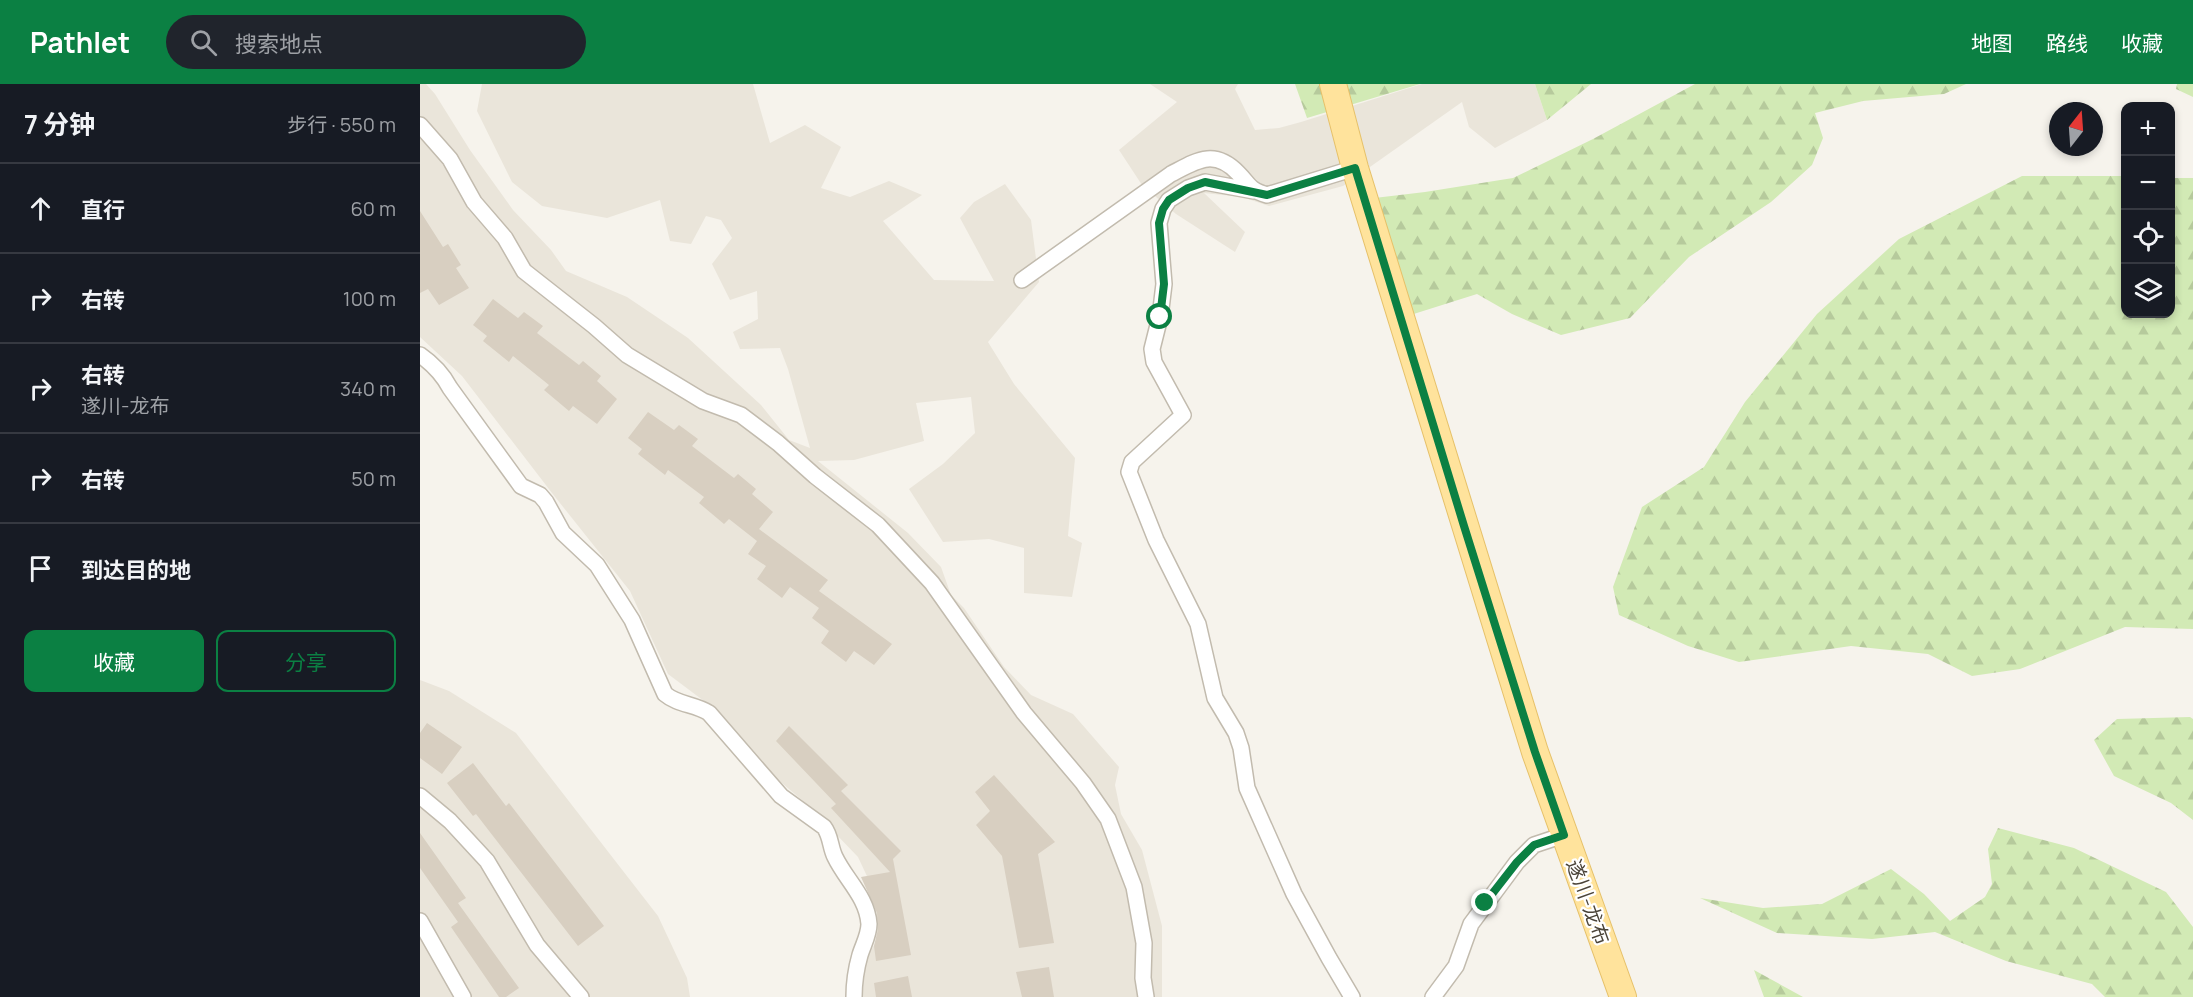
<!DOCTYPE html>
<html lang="zh">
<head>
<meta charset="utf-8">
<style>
	body { margin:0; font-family:Manrope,"Noto Sans SC",sans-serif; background:#20242c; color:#f1f3f6 }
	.controls { position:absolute; right:18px; top:18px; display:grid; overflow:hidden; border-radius:12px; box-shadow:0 3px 9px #0003 }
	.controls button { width:54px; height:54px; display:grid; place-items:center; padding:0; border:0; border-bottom:2px solid #363941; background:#171b24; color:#f1f3f6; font:30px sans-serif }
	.compass { position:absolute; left:1629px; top:18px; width:54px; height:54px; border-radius:50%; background:#171b24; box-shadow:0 3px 9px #0003; rotate:17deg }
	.stop { position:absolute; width:18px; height:18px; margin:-14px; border:4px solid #0b8043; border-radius:50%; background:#fff }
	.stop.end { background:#0b8043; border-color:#fff; box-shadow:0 2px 6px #0008 }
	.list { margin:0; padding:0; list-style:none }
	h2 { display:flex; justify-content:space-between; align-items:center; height:78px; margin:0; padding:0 24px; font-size:26px }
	h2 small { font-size:20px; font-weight:400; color:#9ea1a6 }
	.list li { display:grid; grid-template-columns:39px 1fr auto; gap:18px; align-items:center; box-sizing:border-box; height:90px; padding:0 24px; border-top:2px solid #363941 }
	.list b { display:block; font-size:22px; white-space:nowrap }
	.list p { margin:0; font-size:20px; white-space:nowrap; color:#9ea1a6 }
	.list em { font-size:20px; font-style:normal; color:#9ea1a6 }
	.actions { display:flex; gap:12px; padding:18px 24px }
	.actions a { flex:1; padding:14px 0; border:2px solid #0b8043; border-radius:12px; text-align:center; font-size:21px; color:#0b8043 }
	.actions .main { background:#0b8043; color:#fff }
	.icon { flex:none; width:33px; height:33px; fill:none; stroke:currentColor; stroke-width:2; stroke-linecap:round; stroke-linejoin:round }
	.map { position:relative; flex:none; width:1773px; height:913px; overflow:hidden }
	header { display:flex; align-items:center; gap:36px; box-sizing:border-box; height:84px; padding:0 30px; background:#0b8043; color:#fff }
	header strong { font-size:28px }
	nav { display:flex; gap:33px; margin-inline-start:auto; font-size:21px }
	.search { width:420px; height:54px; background:#20242c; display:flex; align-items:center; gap:15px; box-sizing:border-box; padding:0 21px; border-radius:33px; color:#9ea1a6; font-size:22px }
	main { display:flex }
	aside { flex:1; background:#171b24 }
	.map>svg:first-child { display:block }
</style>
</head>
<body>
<header>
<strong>Pathlet</strong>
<div class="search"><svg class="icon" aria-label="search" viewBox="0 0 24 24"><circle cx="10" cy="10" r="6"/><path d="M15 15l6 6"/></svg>搜索地点</div>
<nav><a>地图</a><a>路线</a><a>收藏</a></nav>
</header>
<main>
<aside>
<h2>7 分钟<small>步行 · 550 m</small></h2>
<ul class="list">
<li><svg class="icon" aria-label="ahead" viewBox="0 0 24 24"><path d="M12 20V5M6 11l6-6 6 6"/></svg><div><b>直行</b></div><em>60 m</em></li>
<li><svg class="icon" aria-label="right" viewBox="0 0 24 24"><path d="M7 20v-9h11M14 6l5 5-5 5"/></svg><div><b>右转</b></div><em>100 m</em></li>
<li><svg class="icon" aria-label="right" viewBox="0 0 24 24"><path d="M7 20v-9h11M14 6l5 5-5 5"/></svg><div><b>右转</b><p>遂川-龙布</p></div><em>340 m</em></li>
<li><svg class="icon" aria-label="right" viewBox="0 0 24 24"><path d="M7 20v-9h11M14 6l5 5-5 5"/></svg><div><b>右转</b></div><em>50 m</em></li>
<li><svg class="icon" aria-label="arrive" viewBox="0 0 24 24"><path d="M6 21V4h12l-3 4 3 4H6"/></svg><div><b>到达目的地</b></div></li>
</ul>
<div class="actions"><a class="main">收藏</a><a>分享</a></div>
</aside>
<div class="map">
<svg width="1773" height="913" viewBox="0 0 1773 913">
	<defs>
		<pattern id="forest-firs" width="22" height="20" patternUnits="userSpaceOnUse" patternTransform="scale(1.5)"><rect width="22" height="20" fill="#d2eab5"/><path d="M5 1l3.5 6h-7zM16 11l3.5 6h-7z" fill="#b6ca9c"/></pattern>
	</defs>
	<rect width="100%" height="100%" fill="#f6f3ec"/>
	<!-- residential -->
	<path fill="#eae5da" d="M0 0H6L15 10 50 66 93 126 131 166 146 187 207 213 268 254 341 321 369 356 390 364 368 285 360 264 320 265 313 248 338 235 337 207 310 216 292 180 312 154 301 136 286 132 271 160 250 157 240 116 187 134 122 122 92 98 57 27 62 0H333L350 59 385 41 421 63 401 104 430 113 469 97 502 111 463 137 514 196 574 197 540 134 554 118 585 100 611 136 619 198 568 258 594 300 655 374 648 452 662 459 652 513 604 509V464L569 455 523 458 489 405 523 380 555 349 551 313 496 319 504 357 434 376 398 377 488 449 521 483 531 511 544 524 584 583 611 611 653 630 699 683 695 701 701 730 722 766 742 842V913H440L439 909 448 872 458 854 453 805 438 773 389 722 349 688 288 620 248 590 210 507 132 409 42 292 0 253Z
		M730 0H818L815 5 835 46 859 44 881 38 1002 0H1115L1127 36 1075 64 1049 43 1042 18 923 102 849 122 822 113 784 109 825 148 815 168 756 130 722 101 699 66 757 18Z
		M0 596 29 607 96 649 238 832 267 894 270 913H0Z"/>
	<!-- forest -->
	<path fill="url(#forest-firs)" d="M875 0H1000L887 34Z
		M1115 0H1171L1127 36Z
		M1275 0H1546L1524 10 1443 17 1395 29 1403 54 1392 81 1351 118 1269 173 1210 234 1141 251 1092 230 1057 210 981 234 946 115 1005 108 1093 94 1173 55Z
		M1757 0H1773V13L1756 5Z
		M1602 92H1705L1706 230H1750L1751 94H1773V545L1705 543 1600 585 1552 592 1508 570 1431 562 1319 578 1268 562 1199 531 1193 503 1222 423 1284 383 1325 318 1397 230 1479 155Z
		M1770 633 1773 635V736L1751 719 1694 692 1674 656 1697 635Z
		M1578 744 1654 764 1746 808 1773 843V913H1685L1672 900 1586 877 1515 848 1452 855 1357 849 1280 814 1343 824 1402 820 1471 785 1504 810 1530 837 1565 813 1572 800 1568 765Z
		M1334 886 1383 913H1344Z"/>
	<!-- building -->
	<path fill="#d8cfc1" d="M0 127 23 163 28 160 41 181 36 184 49 204 19 221 8 205 0 209Z
		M73 215 98 234 104 228 123 242 117 249 159 281 163 277 181 292 177 297 197 315 177 340 153 322 149 327 124 306 129 301 93 272 89 278 63 257 67 252 53 241Z
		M228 328 254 346 259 341 278 355 272 362 314 394 318 390 336 405 332 410 353 428 339 445 408 496 399 507 472 560 454 581 434 567 426 578 401 559 409 547 392 534 399 524 370 503 362 514 337 495 346 482 328 470 337 457 309 435 304 440 279 419 284 413 248 386 245 391 218 370 222 365 208 354Z
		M7 639 42 663 22 690 0 674V649Z
		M369 642 428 701 421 707 481 767 473 775 491 871 456 877 454 862 458 845 457 829 441 793 470 788 411 724 416 720 356 657Z
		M53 679 86 722 89 719 184 842 158 862 56 730 53 732 27 699Z
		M574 691 635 758 618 770 634 859 599 864 582 772 556 741 570 727 555 708Z
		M0 749 46 814 38 819 99 904 86 913H79L31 843 38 838 0 784Z
		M629 883 634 913H602L596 888Z
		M488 892 492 913H456L454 899Z"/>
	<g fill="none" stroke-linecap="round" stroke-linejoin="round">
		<defs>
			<path id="minor" d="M0 41 30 75 54 118 85 154 104 187 174 242 207 271 283 317 321 331 358 359 395 392 458 441 512 499 604 629 663 699 688 735 714 803 724 859 723 894 726 913
				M834 107 785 98 768 104 749 116 743 125 739 139 744 200 740 233 732 265 734 278 763 331 712 378 709 388 736 456 778 540 795 614 816 649 821 664 827 704 874 810 909 874 932 913
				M602 196 751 90C776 77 794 64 818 89 830 101 829 106 847 111L935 84
				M0 271C13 280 22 289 30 304L101 402 120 411 126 418 143 449 177 481 212 536 245 610C258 621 275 620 289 629L361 712 404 743C411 752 410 763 415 773 426 796 447 813 449 840 449 851 443 861 440 871 436 885 434 899 434 913
				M0 712 30 737 67 777 117 861 161 913
				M0 837 43 913
				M1013 913 1036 882 1051 840 1097 778 1114 761 1144 751"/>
			<path id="primary" d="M913 0 935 84 1115 668 1203 913"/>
		</defs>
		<!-- minor casing -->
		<use href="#minor" stroke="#c2bbae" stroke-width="18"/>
		<!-- primary casing -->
		<use href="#primary" stroke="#e6c16a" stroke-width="28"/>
		<!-- minor -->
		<use href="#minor" stroke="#fff" stroke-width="15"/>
		<!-- primary -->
		<use href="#primary" stroke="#ffe39c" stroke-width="26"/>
	</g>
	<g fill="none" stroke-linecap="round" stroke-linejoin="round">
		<!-- route -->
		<path stroke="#0b8043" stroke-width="8" d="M740 233 744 200 739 139 743 125 749 116 768 104 785 98 847 111 935 84 1044 442 1115 668 1144 751 1114 761 1097 778 1065 819"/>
	</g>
	<g text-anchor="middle" stroke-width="4.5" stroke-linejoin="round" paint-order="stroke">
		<!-- street labels -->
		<g font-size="20" fill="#4b4439" stroke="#fff">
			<text transform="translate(1168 818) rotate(70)" y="7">遂川-龙布</text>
		</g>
	</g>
</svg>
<div class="controls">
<button>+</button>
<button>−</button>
<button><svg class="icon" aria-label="locate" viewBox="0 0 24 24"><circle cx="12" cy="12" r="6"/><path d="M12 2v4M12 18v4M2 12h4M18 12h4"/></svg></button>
<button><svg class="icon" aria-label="layers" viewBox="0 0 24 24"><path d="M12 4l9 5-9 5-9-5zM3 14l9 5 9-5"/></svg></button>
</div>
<svg class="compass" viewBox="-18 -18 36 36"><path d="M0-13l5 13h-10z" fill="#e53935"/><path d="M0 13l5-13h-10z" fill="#9ea1a6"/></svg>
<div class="stop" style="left:740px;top:233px"></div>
<div class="stop end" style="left:1065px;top:819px"></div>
</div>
</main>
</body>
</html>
